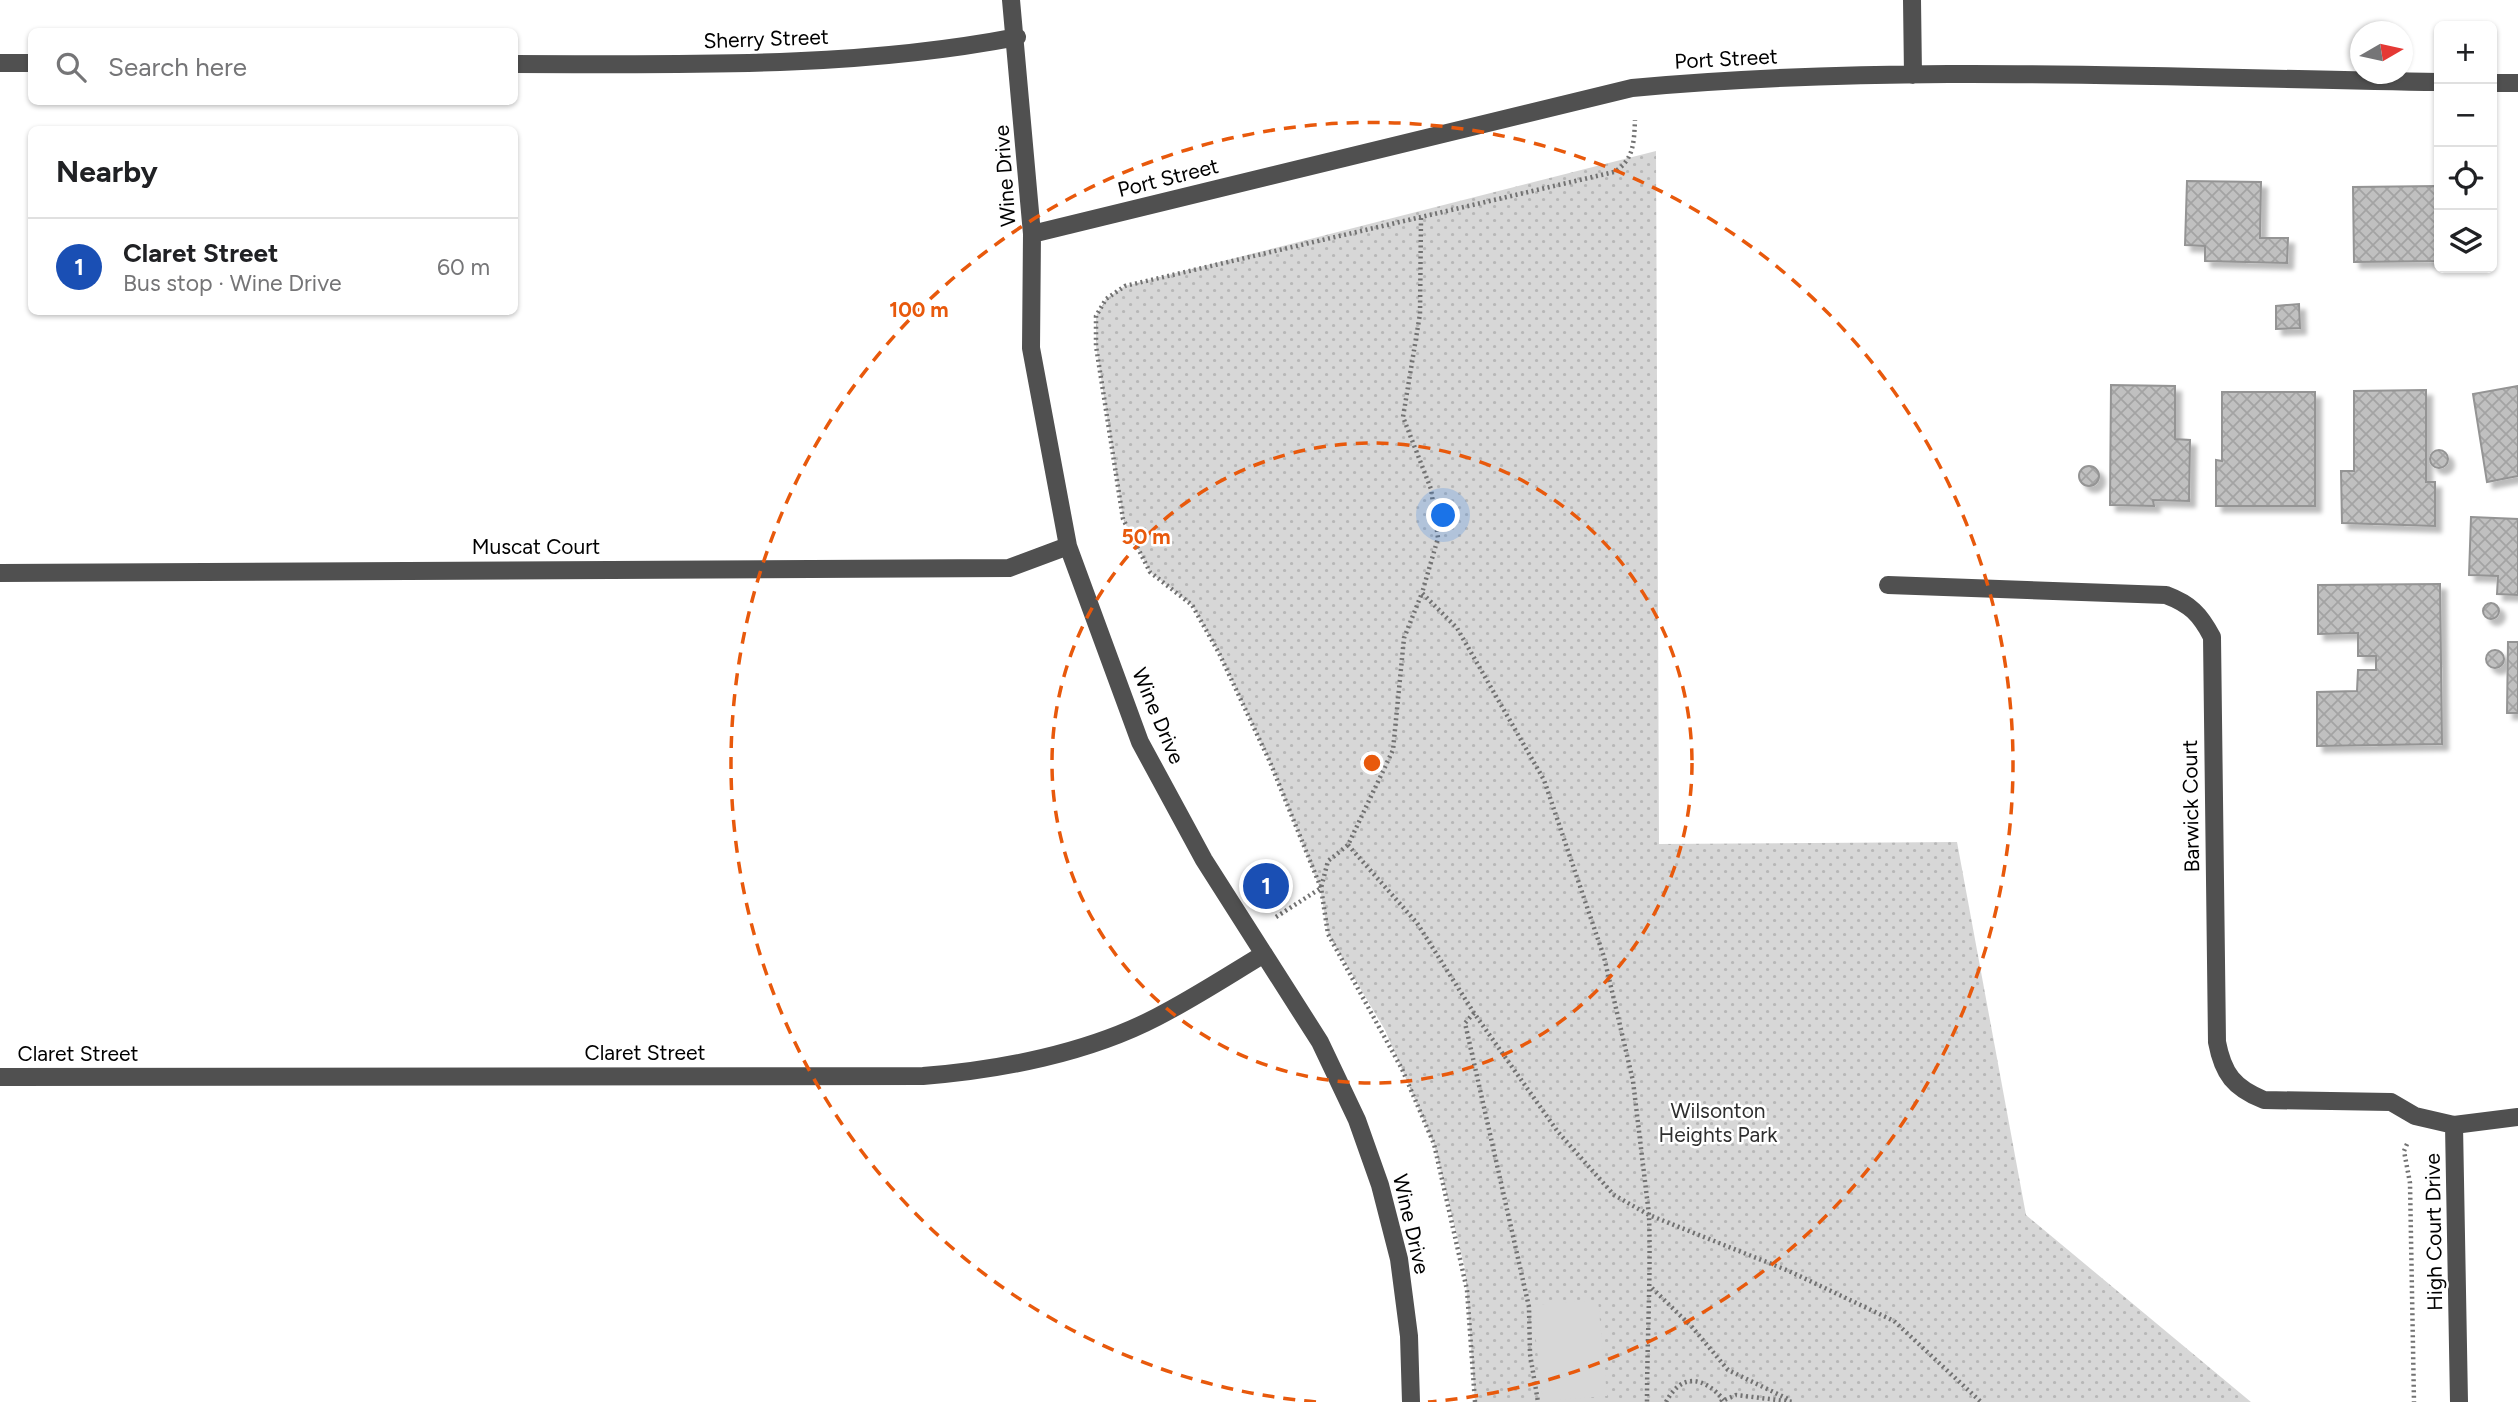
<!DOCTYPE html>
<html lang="en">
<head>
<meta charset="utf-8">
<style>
	body { margin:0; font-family:Figtree,sans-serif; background:#f6f6f6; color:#202124 }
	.controls { position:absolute; right:21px; top:21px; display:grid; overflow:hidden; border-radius:10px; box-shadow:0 2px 5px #0004 }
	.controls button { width:63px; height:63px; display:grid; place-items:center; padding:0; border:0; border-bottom:2px solid #e0e0e0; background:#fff; color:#202124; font:35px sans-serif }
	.compass { position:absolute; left:2350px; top:21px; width:63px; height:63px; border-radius:50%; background:#fff; box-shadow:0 2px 5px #0004; rotate:81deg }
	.you { position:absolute; left:1444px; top:516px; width:24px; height:24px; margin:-18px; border:5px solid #fff; border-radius:50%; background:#1a73e8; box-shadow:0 0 0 10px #1a73e833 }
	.badge { display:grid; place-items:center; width:46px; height:46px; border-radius:50%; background:#000; color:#fff; font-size:23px; font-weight:700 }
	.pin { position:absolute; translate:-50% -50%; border:4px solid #fff; box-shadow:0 2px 7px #0006 }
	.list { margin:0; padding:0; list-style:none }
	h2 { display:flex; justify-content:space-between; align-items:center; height:91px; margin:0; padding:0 28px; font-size:30px }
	h2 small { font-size:23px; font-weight:400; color:#757577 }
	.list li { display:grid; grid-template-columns:46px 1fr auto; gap:21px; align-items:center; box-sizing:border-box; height:98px; padding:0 28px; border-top:2px solid #e0e0e0 }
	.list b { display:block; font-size:26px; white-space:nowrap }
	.list p { margin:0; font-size:23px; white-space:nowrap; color:#757577 }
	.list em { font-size:23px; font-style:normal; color:#757577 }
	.icon { flex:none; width:38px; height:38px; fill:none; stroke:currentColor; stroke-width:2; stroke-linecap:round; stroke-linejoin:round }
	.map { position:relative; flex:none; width:2518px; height:1402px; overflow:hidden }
	.search { position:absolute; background:#fff; box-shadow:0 2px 5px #0004; left:28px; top:28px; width:490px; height:77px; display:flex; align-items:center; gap:18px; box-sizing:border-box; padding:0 24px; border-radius:10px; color:#757577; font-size:26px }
	.panel { position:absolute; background:#fff; box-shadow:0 2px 5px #0004; left:28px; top:126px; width:490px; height:189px; border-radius:10px }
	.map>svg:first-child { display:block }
</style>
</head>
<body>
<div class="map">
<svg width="2518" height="1402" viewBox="0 0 2518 1402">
	<defs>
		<pattern id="grass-dots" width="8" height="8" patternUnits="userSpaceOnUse" patternTransform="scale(1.75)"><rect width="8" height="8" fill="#d7d7d7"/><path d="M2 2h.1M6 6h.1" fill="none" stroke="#b7b7b7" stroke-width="1.8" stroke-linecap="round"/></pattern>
		<pattern id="building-cross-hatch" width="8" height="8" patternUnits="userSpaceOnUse" patternTransform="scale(1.75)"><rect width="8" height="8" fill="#c0c0c0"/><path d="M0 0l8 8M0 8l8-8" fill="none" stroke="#a3a3a3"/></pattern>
		<filter id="shadow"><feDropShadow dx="6" dy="6" stdDeviation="2" flood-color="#0004"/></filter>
	</defs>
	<rect width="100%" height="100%" fill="#fff"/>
	<!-- grass -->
	<path fill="url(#grass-dots)" d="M1656 151 1659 844 1957 842 2026 1215 2251 1402H1475L1465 1269 1434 1144 1385 1030 1328 934 1320 888 1270 762 1219 653 1192 605 1150 572 1123 519 1096 346V316L1106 299 1125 286Z"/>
	<!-- garden -->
	<path fill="#d7d7d7" d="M1598 1300 1607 1396 1543 1401 1532 1305Z"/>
	<!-- building -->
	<path fill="url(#building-cross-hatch)" stroke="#949494" stroke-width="2" filter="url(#shadow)" d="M2187 181 2261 182 2260 238H2288L2287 263 2205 261V246L2185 245Z
		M2437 186 2438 261 2354 262 2353 187Z
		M2299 304 2300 328 2276 329V306Z
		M2111 385 2175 386V439L2190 440 2189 501 2153 500 2154 506 2110 505Z
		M2518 386V476L2487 482 2473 394Z
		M2426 390V482H2435V526L2342 523 2341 471H2354V391Z
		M2222 392H2315V506H2216V460L2222 461Z
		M2430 459a9 9 0 1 1 18 0a9 9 0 1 1-18 0Z
		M2079 476a10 10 0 1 1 20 0a10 10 0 1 1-20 0Z
		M2471 517 2518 519V595L2497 594 2498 576 2469 575Z
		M2440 584 2442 744 2317 746V692L2357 691 2358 670H2376V656H2358V633L2318 634V585Z
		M2483 611a8 8 0 1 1 16 0a8 8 0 1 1-16 0Z
		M2508 642H2518V713H2507Z
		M2486 659a9 9 0 1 1 18 0a9 9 0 1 1-18 0Z"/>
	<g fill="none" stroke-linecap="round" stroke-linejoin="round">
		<!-- path -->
		<path stroke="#727272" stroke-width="4.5" stroke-dasharray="2 3.5" stroke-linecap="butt" d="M1421 218 1420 314 1403 417 1431 489 1438 538 1422 593 1457 628 1544 780 1604 957 1633 1081 1649 1215 1789 1271 1894 1321 1981 1402
			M1348 845 1417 923 1474 1013 1558 1132 1614 1195 1649 1215C1651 1278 1647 1339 1647 1402
			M1276 917 1321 888 1328 861 1348 845 1393 750 1404 638 1422 593
			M1474 1013 1465 1023 1529 1307 1530 1354 1538 1402
			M2407 1144 2404 1151 2410 1183 2414 1402
			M1652 1288 1692 1327 1728 1370 1790 1400
			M1475 1402 1467 1290 1434 1144 1402 1069 1328 934 1321 888 1270 762 1219 653 1192 605 1150 572 1123 519 1096 346V316L1106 299 1125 286 1614 172C1634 160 1634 142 1635 120
			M1666 1402C1682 1372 1704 1377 1724 1400
			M1720 1402 1736 1395 1794 1402"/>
		<!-- minor -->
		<path stroke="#505050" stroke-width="18" d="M1011 0 1032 234 1031 348 1068 546 1140 742 1204 860 1320 1042 1357 1120 1380 1185 1399 1259 1409 1336 1411 1402
			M1912 0 1913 75
			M0 63H32
			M514 64C683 64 851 69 1017 37
			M2492 83H2518
			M1032 234 1632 88C1900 63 2171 78 2439 82
			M0 573 1009 568 1068 546
			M1888 585 2166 595C2190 604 2200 614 2212 637L2217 1042C2223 1074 2234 1088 2264 1100L2391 1102 2415 1116 2454 1125 2518 1117
			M0 1077 923 1076C1000 1070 1088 1053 1157 1017 1194 998 1229 975 1264 954
			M2454 1125 2459 1402"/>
	</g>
	<!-- distance rings -->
	<g fill="none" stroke="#e8590c" stroke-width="3.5" stroke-dasharray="12 9">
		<circle cx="1372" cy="763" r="320"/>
		<path d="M1316 1402A641 641 0 1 1 1428 1402"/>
	</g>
	<g text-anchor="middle" stroke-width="5" stroke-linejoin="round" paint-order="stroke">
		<!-- street labels -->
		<g font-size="21" fill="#000" stroke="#fff">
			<text transform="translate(766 39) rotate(-2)" y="7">Sherry Street</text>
			<text transform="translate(1726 59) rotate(-3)" y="7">Port Street</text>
			<text transform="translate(1005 176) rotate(-94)" y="7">Wine Drive</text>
			<text transform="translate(1168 178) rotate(-14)" y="7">Port Street</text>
			<text x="536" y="554">Muscat Court</text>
			<text transform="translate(1158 716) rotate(67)" y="7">Wine Drive</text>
			<text transform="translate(2191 806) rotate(-91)" y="7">Barwick Court</text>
			<text x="645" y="1060">Claret Street</text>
			<text x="78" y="1061">Claret Street</text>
			<text transform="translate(1411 1224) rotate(77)" y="7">Wine Drive</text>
			<text transform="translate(2434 1232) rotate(-91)" y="7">High Court Drive</text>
		</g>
		<!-- park labels -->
		<g font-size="21" fill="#2e2e2e" stroke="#fff">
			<text x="1718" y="1118">Wilsonton<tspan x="1718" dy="24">Heights Park</tspan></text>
		</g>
	</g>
	<circle cx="1372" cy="763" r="10" fill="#e8590c" stroke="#fff" stroke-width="3.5"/>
	<g font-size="21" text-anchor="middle" font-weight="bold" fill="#e8590c" stroke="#fff" stroke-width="5" stroke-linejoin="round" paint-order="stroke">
		<text x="919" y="317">100 m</text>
		<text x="1146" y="544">50 m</text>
	</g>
</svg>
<div class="controls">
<button>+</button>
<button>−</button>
<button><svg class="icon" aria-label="locate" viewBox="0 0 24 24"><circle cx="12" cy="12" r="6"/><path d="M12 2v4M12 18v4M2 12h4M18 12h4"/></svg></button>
<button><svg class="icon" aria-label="layers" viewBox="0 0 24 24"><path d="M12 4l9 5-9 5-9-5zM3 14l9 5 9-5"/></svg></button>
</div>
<svg class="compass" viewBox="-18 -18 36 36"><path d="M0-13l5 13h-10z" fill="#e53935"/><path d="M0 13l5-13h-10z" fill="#757577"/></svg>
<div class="you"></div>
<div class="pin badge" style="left:1266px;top:886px;background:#1a4fb4">1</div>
<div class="search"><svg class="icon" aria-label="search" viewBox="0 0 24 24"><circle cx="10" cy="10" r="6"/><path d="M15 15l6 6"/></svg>Search here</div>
<section class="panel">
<h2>Nearby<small></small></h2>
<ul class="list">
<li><span class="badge" style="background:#1a4fb4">1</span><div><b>Claret Street</b><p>Bus stop · Wine Drive</p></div><em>60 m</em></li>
</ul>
</section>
</div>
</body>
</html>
